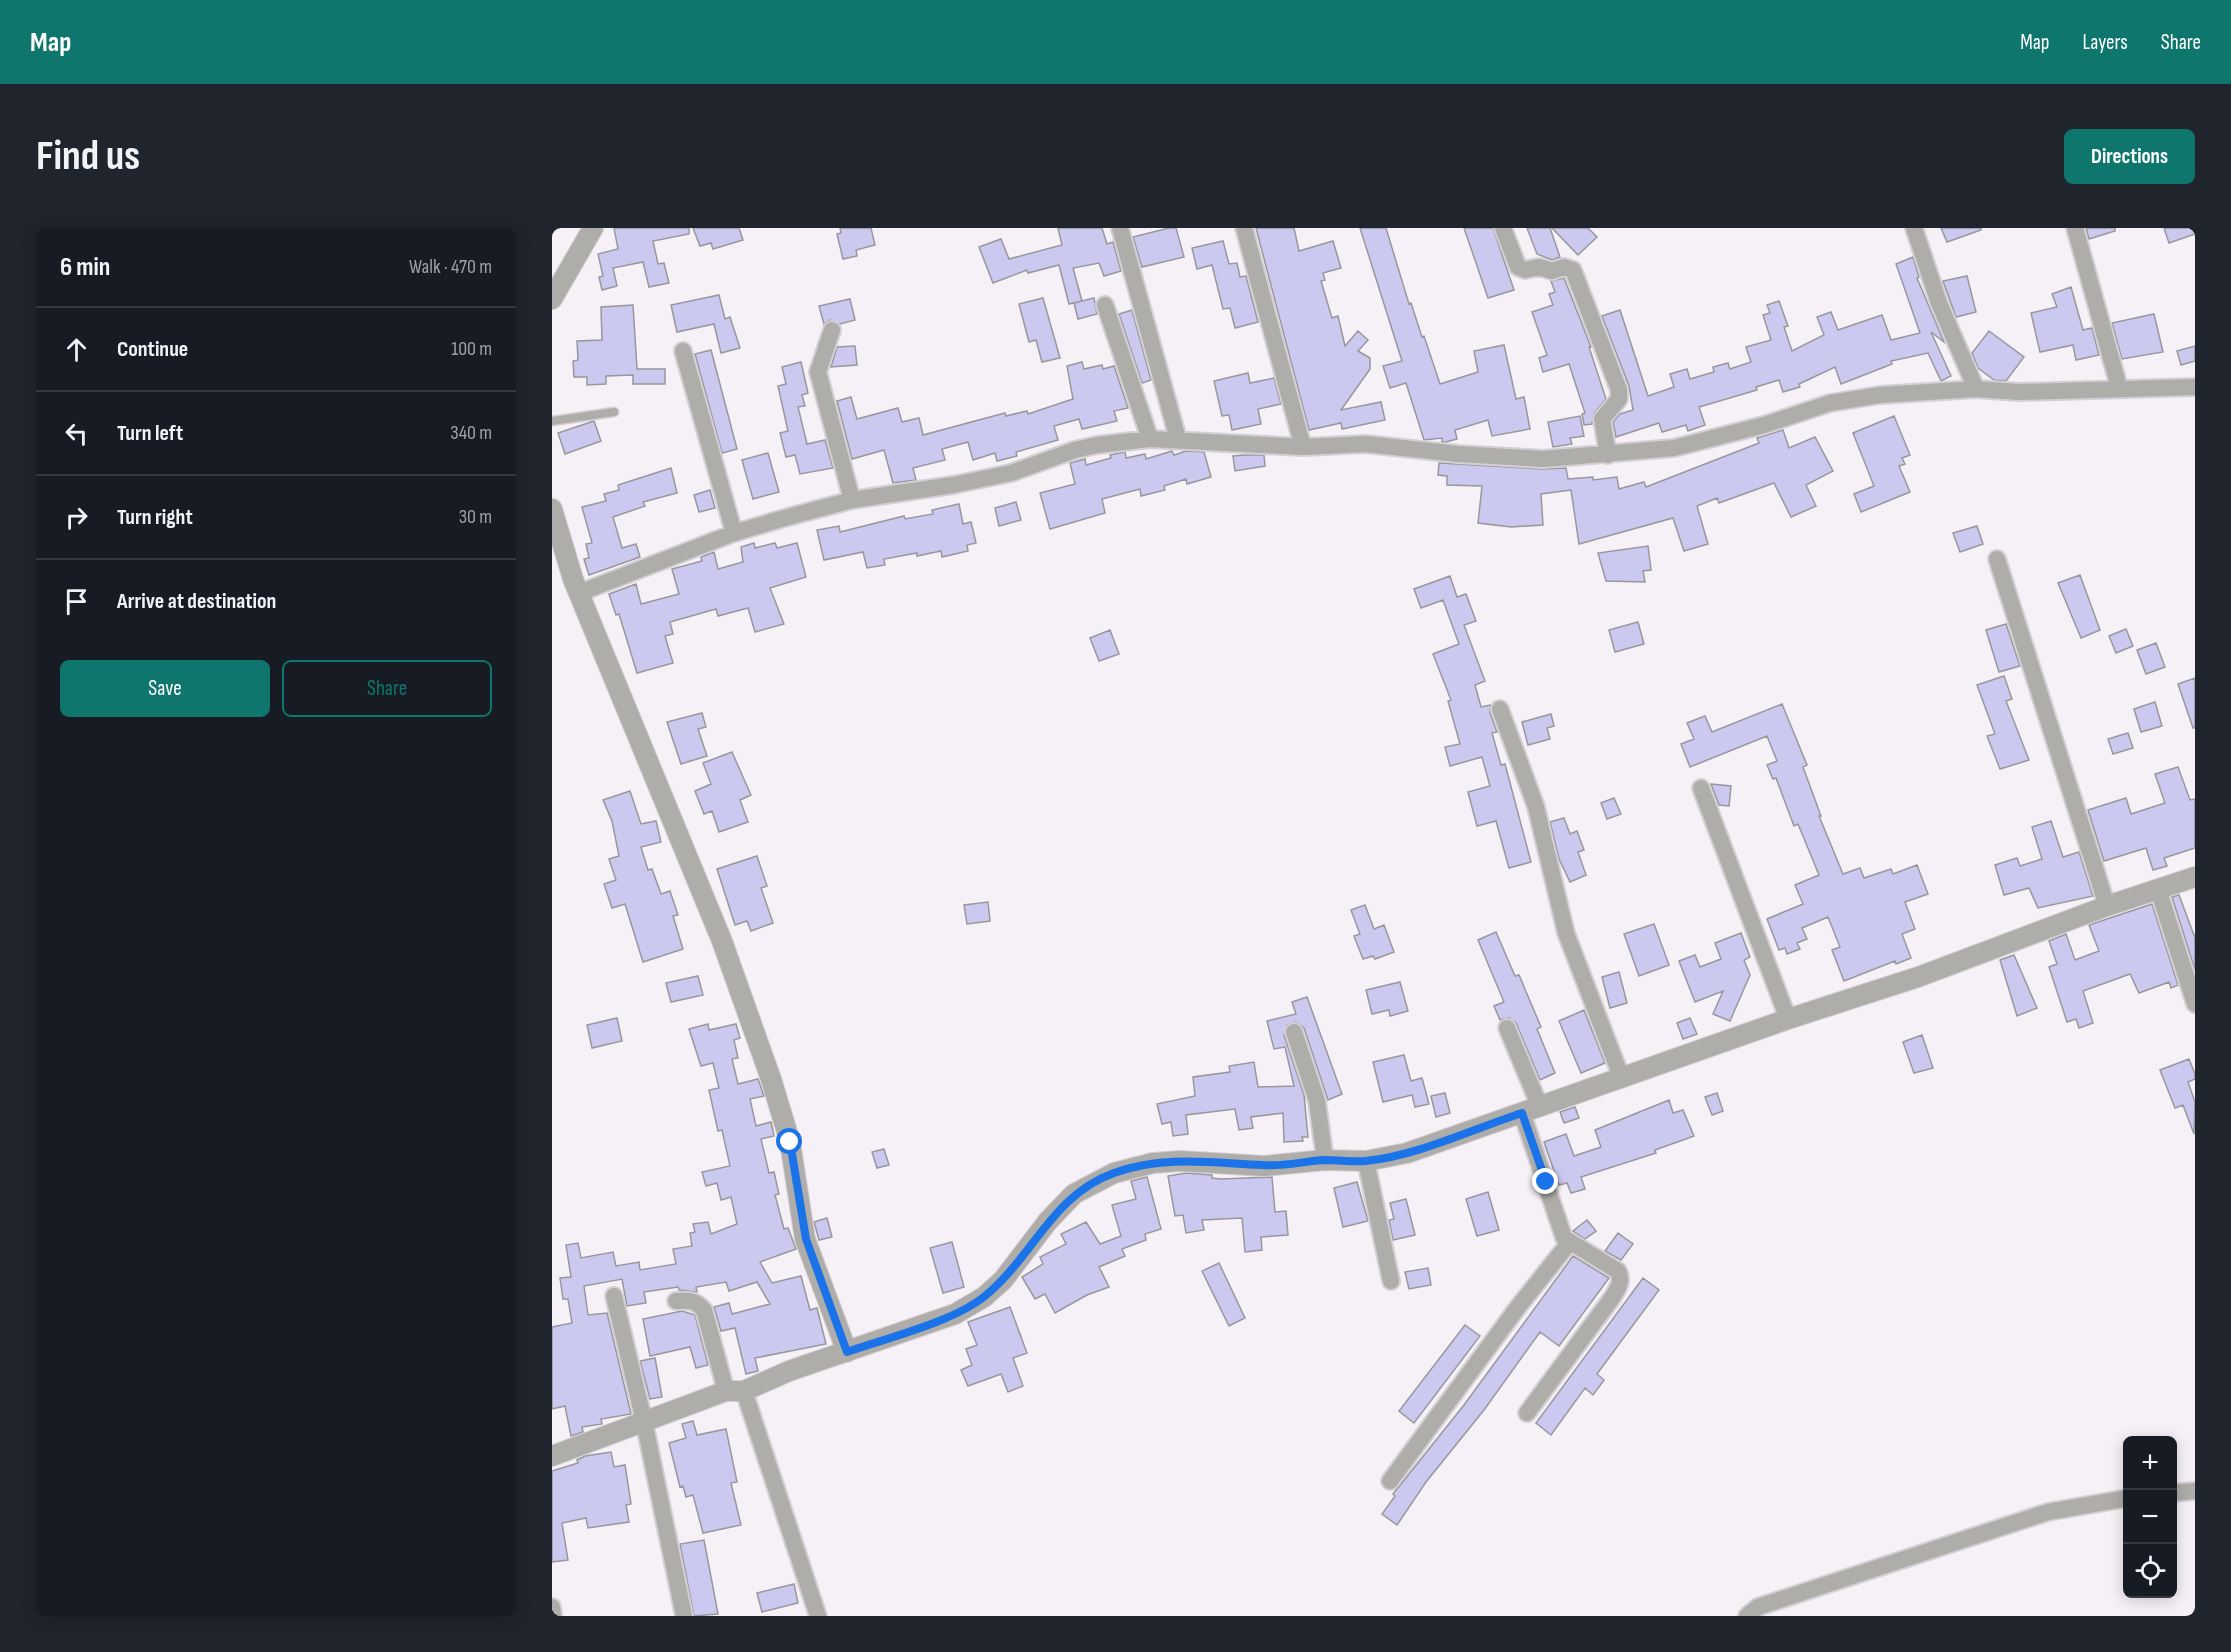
<!DOCTYPE html>
<html lang="en">
<head>
<meta charset="utf-8">
<style>
	body { margin:0; font-family:"Sofia Sans Condensed",sans-serif; background:#20242c; color:#f1f3f6 }
	.controls { position:absolute; right:18px; bottom:18px; display:grid; overflow:hidden; border-radius:9px; box-shadow:0 3px 15px #0003 }
	.controls button { width:54px; height:54px; display:grid; place-items:center; padding:0; border:0; border-bottom:2px solid #363941; background:#171b24; color:#f1f3f6; font:30px sans-serif }
	.stop { position:absolute; width:18px; height:18px; margin:-14px; border:4px solid #1a73e8; border-radius:50%; background:#fff }
	.stop.end { background:#1a73e8; border-color:#fff; box-shadow:0 2px 6px #0008 }
	.list { margin:0; padding:0; list-style:none }
	h2 { display:flex; justify-content:space-between; align-items:center; height:78px; margin:0; padding:0 24px; font-size:26px }
	h2 small { font-size:20px; font-weight:400; color:#9ea1a6 }
	.list li { display:grid; grid-template-columns:39px 1fr auto; gap:18px; align-items:center; box-sizing:border-box; height:84px; padding:0 24px; border-top:2px solid #363941 }
	.list b { display:block; font-size:22px; white-space:nowrap }
	.list em { font-size:20px; font-style:normal; color:#9ea1a6 }
	.actions { display:flex; gap:12px; padding:18px 24px }
	.actions a { flex:1; padding:14px 0; border:2px solid #0f766e; border-radius:9px; text-align:center; font-size:21px; color:#0f766e }
	.actions .main { background:#0f766e; color:#fff }
	.icon { flex:none; width:33px; height:33px; fill:none; stroke:currentColor; stroke-width:2; stroke-linecap:round; stroke-linejoin:round }
	.map { position:relative; flex:none; width:1643px; height:1388px; overflow:hidden; border-radius:9px }
	header { display:flex; align-items:center; gap:36px; box-sizing:border-box; height:84px; padding:0 30px; background:#0f766e; color:#fff }
	header strong { font-size:28px }
	nav { display:flex; gap:33px; margin-inline-start:auto; font-size:21px }
	.intro { display:flex; align-items:center; justify-content:space-between; box-sizing:border-box; height:144px; padding:0 36px }
	h1 { margin:0; font-size:42px }
	.button { padding:15px 27px; border-radius:9px; background:#0f766e; color:#fff; font-size:21px; font-weight:700 }
	main { display:flex; gap:36px; padding:0 36px }
	aside { flex:1; background:#171b24; border-radius:9px; box-shadow:0 3px 15px #0003 }
	.map>svg:first-child { display:block }
</style>
</head>
<body>
<header>
<strong>Map</strong>
<nav><a>Map</a><a>Layers</a><a>Share</a></nav>
</header>
<div class="intro"><h1>Find us</h1><a class="button">Directions</a></div>
<main>
<aside>
<h2>6 min<small>Walk · 470 m</small></h2>
<ul class="list">
<li><svg class="icon" aria-label="ahead" viewBox="0 0 24 24"><path d="M12 20V5M6 11l6-6 6 6"/></svg><div><b>Continue</b></div><em>100 m</em></li>
<li><svg class="icon" aria-label="left" viewBox="0 0 24 24"><path d="M17 20v-9H6M10 6l-5 5 5 5"/></svg><div><b>Turn left</b></div><em>340 m</em></li>
<li><svg class="icon" aria-label="right" viewBox="0 0 24 24"><path d="M7 20v-9h11M14 6l5 5-5 5"/></svg><div><b>Turn right</b></div><em>30 m</em></li>
<li><svg class="icon" aria-label="arrive" viewBox="0 0 24 24"><path d="M6 21V4h12l-3 4 3 4H6"/></svg><div><b>Arrive at destination</b></div></li>
</ul>
<div class="actions"><a class="main">Save</a><a>Share</a></div>
</aside>
<div class="map">
<svg width="1643" height="1388" viewBox="0 0 1643 1388">
	<rect width="100%" height="100%" fill="#f6f1f6"/>
	<!-- building -->
	<path fill="#ccc9f0" stroke="#98979d" stroke-width="1.5" d="M62 0H137V6L101 13 106 36 112 35 117 55 97 59 91 34 61 40 65 58 50 62 47 49 51 48 46 26 66 21Z
		M141 0H187L191 12 161 21 159 15 148 18Z
		M288 0H319L323 17 304 22 305 28 291 31 285 6 289 5Z
		M506 0H550L555 16 561 14 569 43 552 48 547 35 521 40 530 73 517 76 507 37 476 45 475 42 441 55 427 19 449 11 457 31 510 17Z
		M617 0H624L632 29 590 39 581 9Z
		M704 0H742L747 23 781 13 789 40 771 45 773 52 769 53 780 90 786 88 793 118 806 103 816 112 806 123 818 130V141L789 182 829 174 833 192 790 201 789 195 757 202Z
		M808 0H834L857 76 859 75 870 109 872 108 888 156 926 144 922 123 952 117 964 171 972 169 978 201 940 208 936 192 903 202 905 211 894 214H890V210L872 212 854 155 838 160 831 138 850 133Z
		M912 0H941L962 62 936 70Z
		M975 0H998L1008 29 1000 32 985 26Z
		M1000 0H1036L1045 9 1026 27Z
		M1389 0H1429V2L1395 14Z
		M1534 0H1563V3L1537 11Z
		M1612 0H1643V6L1617 15Z
		M671 13 677 36 685 35 688 49 694 48 706 94 683 100 678 80 671 81 660 37 645 41 640 20Z
		M1361 29 1367 49 1365 50 1392 114 1379 104 1399 148 1389 153 1376 125 1339 133 1340 136 1289 156 1283 139 1247 156 1248 159 1231 164 1227 152 1204 159 1205 162 1147 179 1153 197 1136 203 1134 197 1110 204 1107 195 1064 209 1061 194 1068 186 1081 182 1077 158 1050 88 1068 82 1096 168 1122 159 1118 146 1135 141 1138 151 1162 144 1161 139 1176 135 1178 141 1199 134 1194 119 1219 112 1211 87 1218 85 1215 77 1227 73 1236 98 1232 99 1240 123 1272 107 1265 89 1279 84 1286 102 1330 87 1339 112 1368 105 1344 36Z
		M1415 48 1424 84 1404 89 1391 53Z
		M1012 50 1039 119H1037L1054 171 1042 185 1040 196 1032 197 1030 186 1033 185 1017 136 991 144 987 130 995 127 980 84 1001 77 997 66 1003 64 999 53Z
		M1519 59 1531 102 1540 100 1547 127 1524 132 1521 117 1488 124 1479 85 1505 79 1500 66Z
		M167 67 173 91 178 89 188 120 169 125 162 96 125 104 119 77Z
		M491 70 508 130 490 134 484 112 477 114 467 76Z
		M542 70 545 86 526 91 522 75Z
		M298 71 303 92 288 96 278 92 272 96 267 78Z
		M81 77 85 141H113V156H81V147L54 148V156L35 157V149H22L21 133 26 132 25 113 50 112 49 79Z
		M580 82 599 152 590 155 567 86Z
		M1602 86 1611 124 1570 131 1560 95Z
		M1437 103 1472 129 1454 153 1442 152 1426 140 1420 125Z
		M303 118 305 137 279 139 285 119Z
		M1643 118V133L1629 137 1625 123Z
		M159 122 185 221 170 225 143 126Z
		M249 134 256 165 250 167 253 178 246 179 255 216 273 212 281 240 248 246 243 227 234 229 228 205 236 203 226 158 234 156 230 139Z
		M530 134 532 141 550 137 551 141 562 138 576 180 562 183 565 193 530 201 527 191 502 198 506 212 464 224 465 228 445 233 443 225 421 232 416 214 390 221 393 232 361 240 364 252 341 255 332 222 300 231 285 173 299 169 305 191 346 180 350 194 367 190 371 207 453 185 454 188 475 183 476 186 521 171 515 138Z
		M696 145 698 155 722 150 729 176 706 181 709 196 680 202 677 187 670 188 662 153Z
		M1028 188 1032 208 1018 210 1020 216 1001 219 996 194Z
		M1342 188 1358 227 1350 230 1353 236 1347 238 1358 264 1309 284 1302 266 1322 258 1301 205Z
		M42 193 49 213 13 226 6 205Z
		M1231 202 1237 220 1263 209 1281 243 1254 257 1264 278 1239 289 1222 255 1167 275 1165 270 1145 278 1156 316 1132 323 1121 290 1027 316 1019 262 989 266 991 297 959 299 926 295 930 258 895 257V248L886 247 887 235 990 241 1014 240 1016 251 1041 249V252L1065 249 1067 261 1092 254 1094 259 1207 215 1205 210Z
		M620 223 622 227 634 223 652 224 659 249 635 256 634 251 612 258 613 262 589 268 588 261 550 271 553 285 498 301 488 265 523 256 518 235 533 231 534 237 559 230 558 227 573 224 574 230 593 226 594 231Z
		M216 225 227 264 201 271 190 232Z
		M694 227H712L713 238 683 243 681 228Z
		M119 240 125 265 91 274 93 278 61 289 70 320 84 316 88 329 37 347 32 331 37 330 34 316 40 315 30 279 54 273 52 266 67 262 66 257Z
		M158 262 163 280 147 284 142 267Z
		M464 274 469 292 447 298 443 280Z
		M407 276 411 296 419 294 424 315 415 317 416 323 390 329 389 323 365 328V325L332 331 333 337 315 340 311 324 272 332 265 302 287 298 288 304 352 288 353 291 381 286 380 282Z
		M1425 298 1431 316 1408 324 1401 305Z
		M202 315 203 320 223 315 225 320 245 315 254 349 218 360 232 396 203 404 196 380 166 388 164 381 118 394 121 406 113 408 121 435 85 445 67 386 64 387 57 366 84 356 89 376 127 366 120 341 150 333 149 329 162 324 166 341 191 334 189 319Z
		M1096 318 1099 342 1091 343 1093 354 1054 353 1046 325Z
		M1528 347 1548 402 1529 410 1506 355Z
		M898 348 905 369 914 366 924 393 912 397 933 453 923 457 929 479 939 477 938 485 945 504 940 505 949 537 953 536 979 634 957 640 944 593 925 598 916 564 938 558 930 529 898 538 893 519 908 516 896 473 899 472 881 426 907 416 891 372 869 380 862 361Z
		M1086 394 1092 416 1063 424 1057 402Z
		M1454 396 1468 438 1447 444 1434 402Z
		M1574 401 1581 418 1564 425 1557 408Z
		M558 402 567 426 547 433 538 410Z
		M1604 415 1613 439 1594 446 1585 422Z
		M1452 448 1460 471 1454 473 1477 532 1448 541 1435 508 1443 506 1425 457Z
		M1643 450V500H1641L1626 456Z
		M1603 474 1610 498 1589 504 1582 481Z
		M1230 476 1255 537 1251 539 1269 588H1267L1291 646 1308 640 1312 650 1339 641 1341 646 1365 637 1376 666 1353 674 1363 701 1350 706 1359 730 1344 736 1343 733 1292 753 1280 722 1288 719 1276 689 1250 700 1255 711 1245 715 1248 721 1235 726 1233 720 1227 722 1215 691 1251 676 1243 657 1267 647 1246 596 1242 598 1224 550 1221 551 1215 537 1225 533 1215 508 1138 539 1129 516 1142 511 1135 495 1153 488 1160 504Z
		M150 485 154 499 146 501 155 528 129 536 115 494Z
		M999 486 1002 498 995 500 998 511 976 517 970 494Z
		M1576 505 1581 520 1561 526 1556 511Z
		M180 524 199 567 188 572 196 594 167 604 160 583 152 586 143 563 159 556 151 535Z
		M1626 539 1638 572 1643 571V620L1612 630 1615 638 1601 642 1594 620 1552 633 1536 582 1574 570 1579 586 1613 575 1603 546Z
		M1159 556 1179 558 1177 578 1167 577Z
		M78 563 89 596 104 593 109 614 89 619 96 642 100 641 109 666 118 663 126 687 121 688 131 721 91 734 73 676 60 680 52 656 64 652 57 631 67 628 60 593 51 572Z
		M1062 570 1069 586 1055 591 1049 575Z
		M1012 590 1018 606 1025 603 1032 622 1026 624 1034 647 1018 654 1007 631 998 594Z
		M1499 593 1511 629 1527 624 1541 668 1486 680 1477 660 1452 667 1443 637 1465 630 1468 638 1490 631 1480 599Z
		M205 628 215 658 209 660 221 695 199 703 195 693 183 697 165 641Z
		M1627 667 1643 710V742L1620 669Z
		M436 674 438 693 415 696 412 677Z
		M1600 676 1626 757 1619 760 1617 754 1587 765 1578 746 1531 763 1541 795 1527 800 1524 791 1515 794 1497 739 1505 736 1497 713 1514 706 1523 732 1547 723 1537 697Z
		M813 677 822 701 832 697 842 724 823 731 821 728 811 731 802 708 808 706 799 682Z
		M1102 696 1117 737 1087 748 1072 706Z
		M944 704 963 748 967 747 989 799 985 801 1003 845 988 852 964 795 957 790 948 792 942 778 952 774 926 712Z
		M1189 705 1198 729 1192 732 1198 747 1178 793 1161 786 1171 763 1143 774 1127 733 1143 727 1148 739 1169 731 1163 715Z
		M1462 727 1485 780 1465 788 1448 732Z
		M1067 744 1075 775 1058 780 1050 749Z
		M146 748 151 767 119 774 114 755Z
		M848 754 856 783 838 788 837 782 820 786 814 762Z
		M755 769 790 866 776 872 752 800 744 794 735 797 732 807 752 867 756 909H750L751 913 732 914 731 885 699 889 701 900 687 902 683 881 634 887 636 906 621 908 619 894 610 896 605 876 643 868 641 849 678 844 677 838 702 834 706 859 742 858 733 819 722 821 715 793 744 786 740 774Z
		M1032 782 1053 835 1029 845 1007 793Z
		M65 790 70 813 40 820 35 797Z
		M1138 790 1145 806 1131 811 1125 795Z
		M156 796 157 802 184 796 188 810 182 812 186 830 180 831 186 856 206 851 212 868 198 871 204 898 219 894 222 908 209 911 217 945 222 944 227 966 223 967 232 1001 236 1000 244 1021 208 1034 220 1055 249 1048 258 1082 265 1080 274 1116 203 1130 206 1143 194 1146 183 1100 169 1103 162 1079 177 1075 180 1086 218 1076 205 1054 177 1063 174 1054 144 1059 145 1064 127 1062 126 1059 92 1064 94 1075 75 1078 70 1051 32 1058 36 1087 55 1085 79 1186 49 1191 50 1196 30 1199 31 1204 19 1208 13 1178 0 1181V1099L20 1095 16 1071H11L8 1050 19 1049 14 1017 26 1015 29 1030 61 1024 64 1038 87 1034 88 1042 124 1036 121 1021 140 1018 138 1005 143 1004 141 996 156 994 159 1006 185 996 179 969 169 972 165 955 154 958 150 944 178 938 170 902 166 903 157 862 167 860 161 835 149 838 137 801Z
		M1370 807 1381 840 1362 845 1351 814Z
		M852 827 859 853 870 850 877 876 863 879 860 867 831 874 821 834Z
		M1637 831 1643 846V851L1636 854 1643 874 1642 906 1631 877 1623 880 1608 842Z
		M893 865 898 885 884 889 879 868Z
		M1165 865 1171 883 1160 887 1153 869Z
		M1117 872 1121 885 1131 882 1142 908 1103 922 1104 925 1029 949 1033 961 1019 965 1015 955 1007 957 992 914 1014 906 1022 928 1049 919 1043 902Z
		M1023 879 1027 890 1012 895 1008 884Z
		M332 921 337 937 325 940 320 924Z
		M634 945 660 947V950L668 951 720 949 723 984 734 983 736 1007 709 1009 710 1022 693 1024 690 990 650 992 652 1002 634 1005 631 987 623 988 616 948Z
		M595 949 609 1001 593 1006 594 1012 570 1021 573 1028 547 1039 557 1059 535 1067 503 1085 493 1066 483 1071 470 1049 491 1036 488 1029 514 1016 509 1006 534 994 548 1016 569 1008 560 977 584 971 579 953Z
		M805 954 816 993 791 999 782 960Z
		M936 964 947 1002 925 1008 914 971Z
		M854 971 863 1007 841 1012 837 992 842 991 838 975Z
		M275 990 280 1009 267 1012 262 994Z
		M1035 992 1044 1003 1033 1011 1021 1003Z
		M1066 1005 1081 1016 1069 1032 1053 1023Z
		M400 1014 412 1059 391 1065 378 1020Z
		M1021 1028 1057 1050 1007 1118 988 1104 932 1182 874 1254 845 1297 830 1286 843 1268 841 1266 912 1177Z
		M667 1035 693 1090 677 1098 650 1043Z
		M876 1040 879 1057 857 1061 853 1044Z
		M1091 1050 1107 1062 1045 1146 1052 1152 1041 1167 1033 1160 999 1207 984 1195Z
		M458 1079 475 1125 461 1130 471 1158 456 1164 449 1146 416 1158 409 1142 420 1137 414 1121 425 1117 416 1094Z
		M130 1083 143 1087 156 1137 144 1140 138 1119 98 1128 91 1091Z
		M913 1097 928 1108 862 1195 847 1183Z
		M103 1130 110 1169 98 1171 88 1133Z
		M141 1193 145 1207 174 1201 185 1254 179 1255 189 1297 151 1305 141 1267 134 1269 131 1258 128 1259 117 1215 134 1210 130 1196Z
		M59 1224 62 1239 73 1237 79 1276 74 1277 77 1294 36 1300 34 1290 10 1295 16 1332 0 1334V1243L26 1235 25 1232 33 1228Z
		M152 1312 166 1386 142 1388 128 1316Z
		M242 1356 246 1375 210 1384 205 1365Z"/>
	<g fill="none" stroke-linecap="round" stroke-linejoin="round">
		<defs>
			<path id="service" d="M0 193 62 184"/>
			<path id="minor" d="M568 0 626 211
				M692 0 751 219
				M951 0 966 39 973 42 987 39 1000 43 1012 39 1021 42 1067 162V171L1050 191 1056 227
				M1362 0 1387 75 1424 161
				M1523 0 1567 159
				M553 77 598 211
				M280 102 266 144 300 272
				M131 123 182 305
				M1445 331 1555 678
				M27 365 182 305 236 289 300 272 401 257 459 245 523 222 545 217 598 211 751 219 814 216 906 226 991 231 1122 220 1212 197 1278 175 1328 167 1424 161 1467 164 1643 159
				M948 481 984 579 1014 705 1070 851
				M1149 560 1236 791
				M1606 661 1643 776
				M955 800 988 879
				M742 804 765 873 773 932
				M970 885 1012 1010 1066 1043C1071 1054 1066 1060 1060 1070L975 1185
				M814 933 839 1053
				M62 1068 92 1193 132 1388
				M124 1073C137 1072 143 1072 152 1082L174 1163
				M192 1163 266 1388
				M838 1253 966 1079 1017 1015
				M1620 1265 1643 1263
				M0 1379 1 1387
				M1195 1388 1206 1379 1496 1284 1576 1270"/>
			<path id="tertiary" d="M0 71 41 0
				M0 281 21 351 170 713 219 851 238 914 253 1011 295 1124
				M0 1228 174 1163H192L237 1143 403 1086 432 1069 451 1052 496 993 522 966 562 945 601 935 628 933 712 938 773 932 814 933 855 925 1236 791 1366 749 1555 678 1643 649"/>
		</defs>
		<!-- service casing -->
		<use href="#service" stroke="#d4cfd4" stroke-width="11"/>
		<!-- minor casing -->
		<use href="#minor" stroke="#d4cfd4" stroke-width="20"/>
		<!-- tertiary casing -->
		<use href="#tertiary" stroke="#d4cfd4" stroke-width="22"/>
		<!-- service -->
		<use href="#service" stroke="#afadaa" stroke-width="8"/>
		<!-- minor -->
		<use href="#minor" stroke="#afadaa" stroke-width="16"/>
		<!-- tertiary -->
		<use href="#tertiary" stroke="#afadaa" stroke-width="20"/>
	</g>
	<g fill="none" stroke-linecap="round" stroke-linejoin="round">
		<!-- route -->
		<path stroke="#1a73e8" stroke-width="8" d="M238 914 254 1011 295 1124C335 1110 401 1094 433 1068 481 1029 500 967 562 945 611 927 660 935 710 937 731 939 752 933 773 932 787 932 801 934 814 933 865 928 921 901 970 885L994 954"/>
	</g>
</svg>
<div class="controls">
<button>+</button>
<button>−</button>
<button><svg class="icon" aria-label="locate" viewBox="0 0 24 24"><circle cx="12" cy="12" r="6"/><path d="M12 2v4M12 18v4M2 12h4M18 12h4"/></svg></button>
</div>
<div class="stop" style="left:238px;top:914px"></div>
<div class="stop end" style="left:994px;top:954px"></div>
</div>
</main>
</body>
</html>
